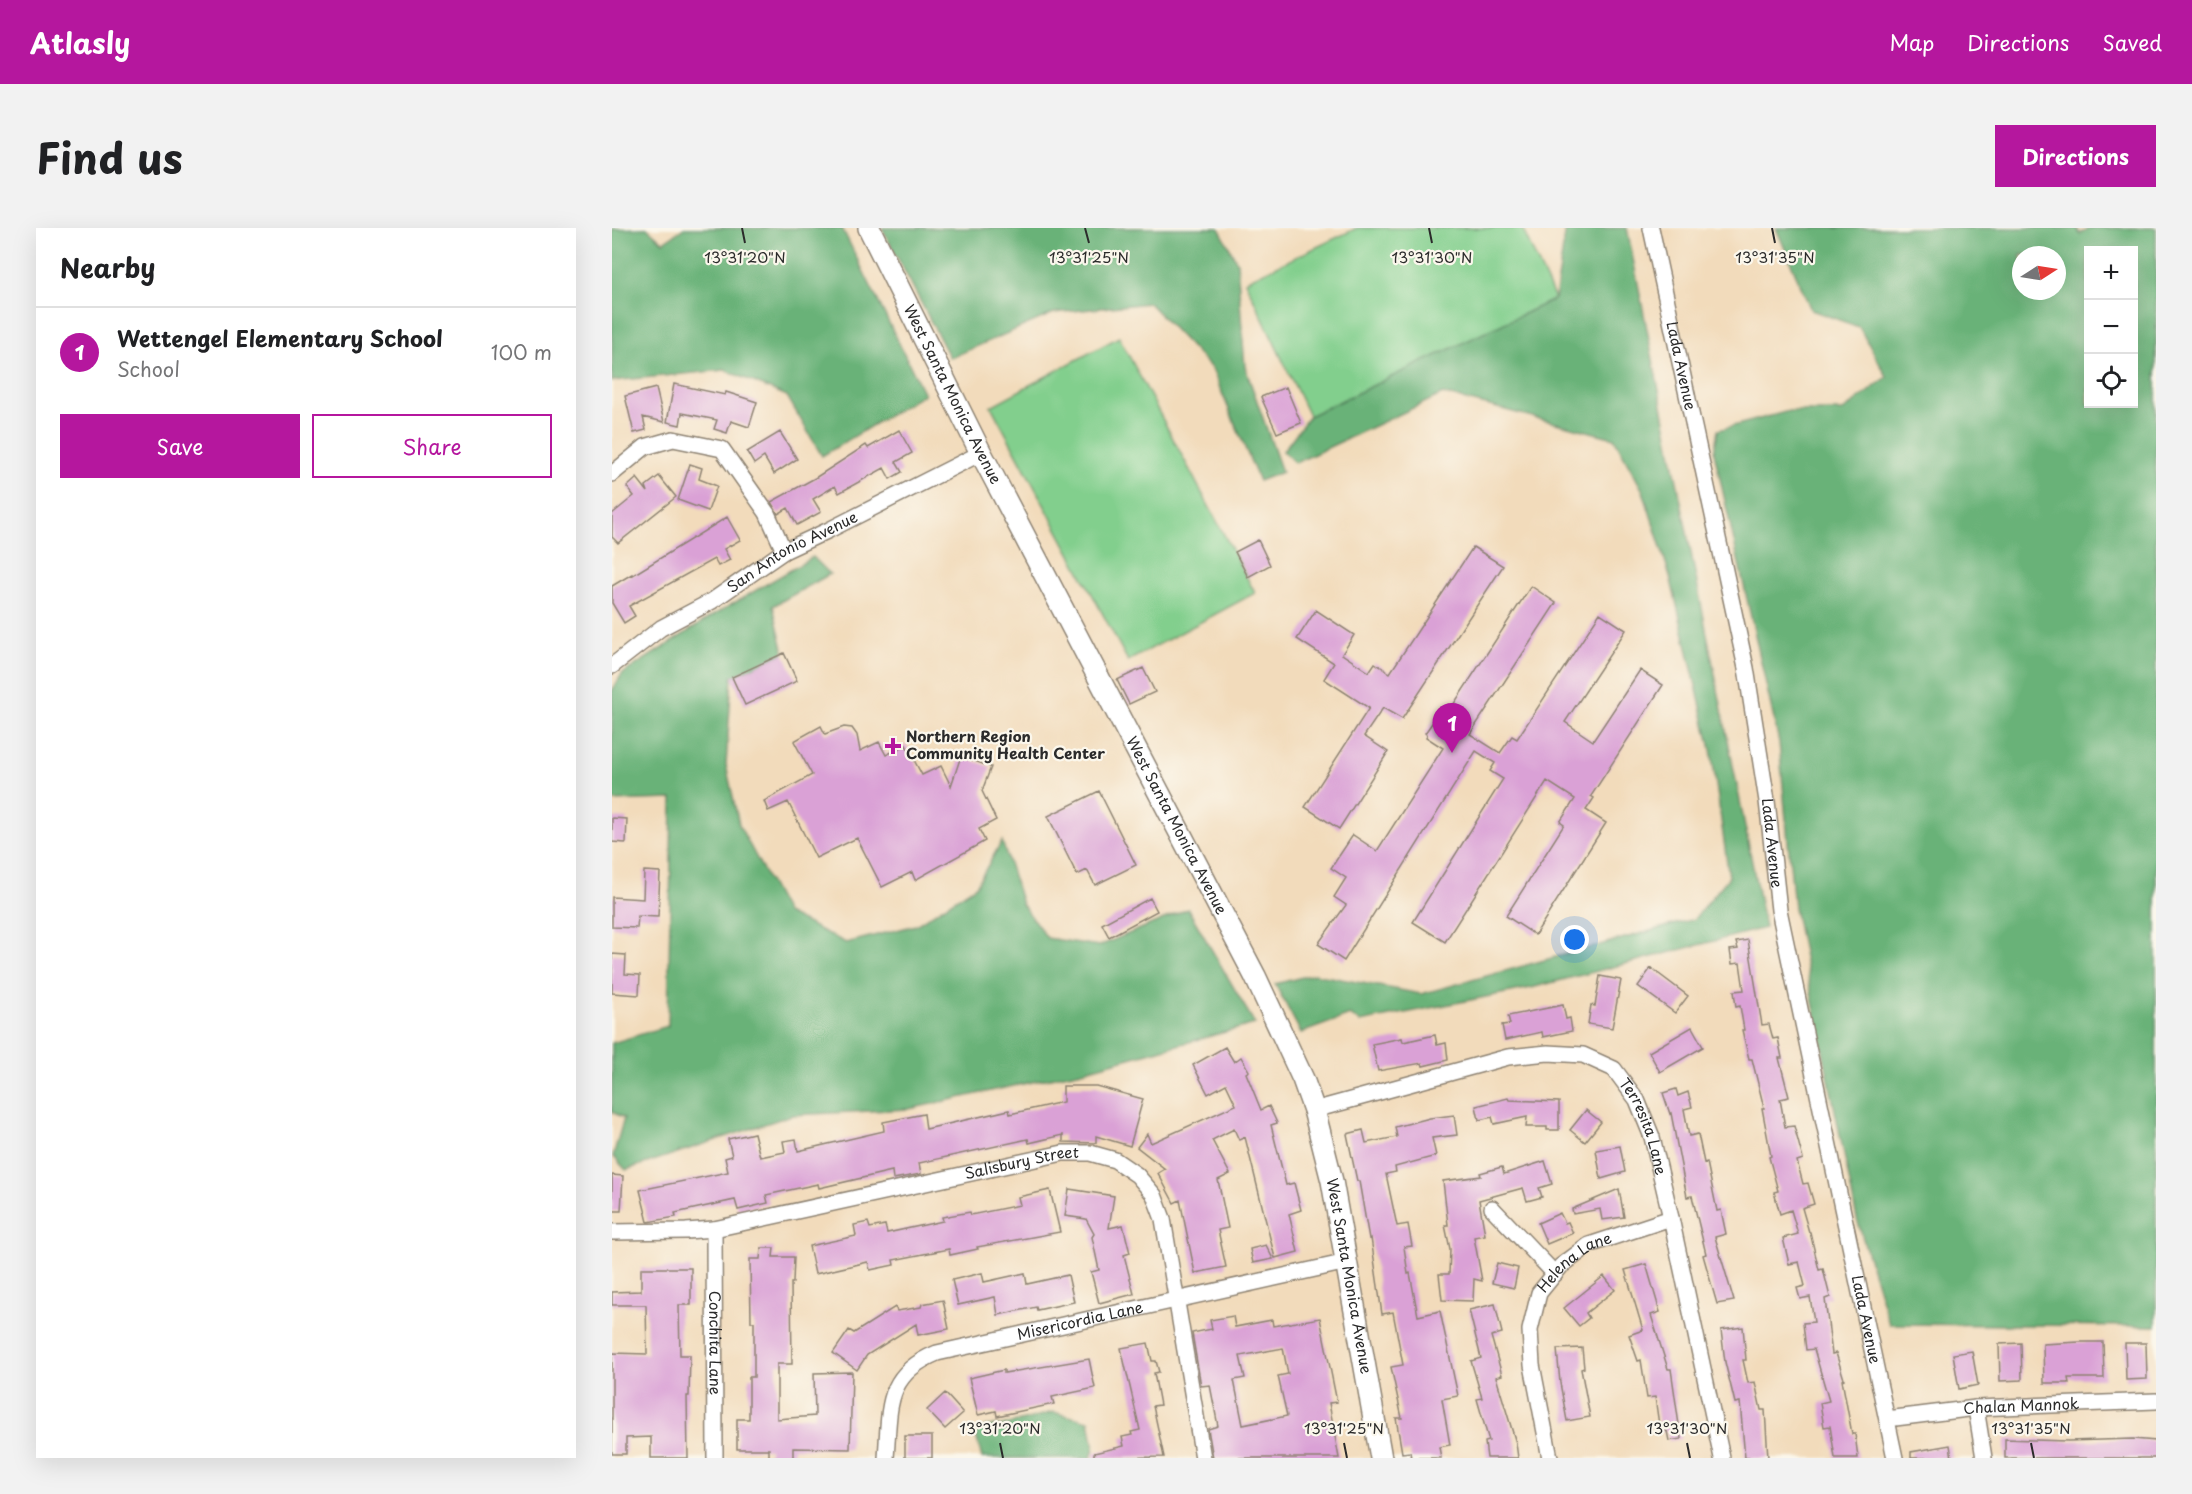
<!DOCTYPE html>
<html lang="en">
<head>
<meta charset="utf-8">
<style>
	body { margin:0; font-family:"Playpen Sans",sans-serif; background:#f2f2f2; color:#202124 }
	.controls { position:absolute; right:18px; top:18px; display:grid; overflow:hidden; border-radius:0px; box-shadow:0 6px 24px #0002 }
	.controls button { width:54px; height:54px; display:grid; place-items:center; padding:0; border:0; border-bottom:2px solid #e0e0e0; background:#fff; color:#202124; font:30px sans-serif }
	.compass { position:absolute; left:1400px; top:18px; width:54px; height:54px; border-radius:50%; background:#fff; box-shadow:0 6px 24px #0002; rotate:78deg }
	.you { position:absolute; left:963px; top:712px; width:21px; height:21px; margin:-15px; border:4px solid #fff; border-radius:50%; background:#1a73e8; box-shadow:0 0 0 9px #1a73e833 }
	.badge { display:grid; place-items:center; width:39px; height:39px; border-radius:50%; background:#b5179e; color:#fff; font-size:20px; font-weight:700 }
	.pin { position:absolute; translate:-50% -50px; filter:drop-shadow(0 2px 3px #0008) }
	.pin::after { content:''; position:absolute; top:32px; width:21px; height:18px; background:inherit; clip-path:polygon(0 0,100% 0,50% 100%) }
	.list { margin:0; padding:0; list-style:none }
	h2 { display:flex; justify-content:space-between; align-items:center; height:78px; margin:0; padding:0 24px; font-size:26px }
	h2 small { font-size:20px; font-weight:400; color:#757577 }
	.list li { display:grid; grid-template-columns:39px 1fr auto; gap:18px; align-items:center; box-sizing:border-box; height:90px; padding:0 24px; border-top:2px solid #e0e0e0 }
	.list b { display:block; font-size:22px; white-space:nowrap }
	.list p { margin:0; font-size:20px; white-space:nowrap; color:#757577 }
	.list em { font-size:20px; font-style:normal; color:#757577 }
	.actions { display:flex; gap:12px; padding:18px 24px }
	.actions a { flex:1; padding:14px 0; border:2px solid #b5179e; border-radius:0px; text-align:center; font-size:21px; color:#b5179e }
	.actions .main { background:#b5179e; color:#fff }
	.icon { flex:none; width:33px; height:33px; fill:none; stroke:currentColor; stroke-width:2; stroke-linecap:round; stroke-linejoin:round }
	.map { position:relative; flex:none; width:1544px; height:1230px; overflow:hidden; border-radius:0px }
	header { display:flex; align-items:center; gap:36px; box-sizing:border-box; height:84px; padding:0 30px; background:#b5179e; color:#fff }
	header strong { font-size:28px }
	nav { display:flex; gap:33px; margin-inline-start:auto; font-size:21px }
	.intro { display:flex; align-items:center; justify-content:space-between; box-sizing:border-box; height:144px; padding:0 36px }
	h1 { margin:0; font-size:42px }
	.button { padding:15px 27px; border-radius:0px; background:#b5179e; color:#fff; font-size:21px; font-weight:700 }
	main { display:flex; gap:36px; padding:0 36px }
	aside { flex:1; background:#fff; border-radius:0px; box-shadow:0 6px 24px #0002 }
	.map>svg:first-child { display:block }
</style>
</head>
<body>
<header>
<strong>Atlasly</strong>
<nav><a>Map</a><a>Directions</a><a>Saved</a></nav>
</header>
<div class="intro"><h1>Find us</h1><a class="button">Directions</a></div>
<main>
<aside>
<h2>Nearby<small></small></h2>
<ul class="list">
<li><span class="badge">1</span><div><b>Wettengel Elementary School</b><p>School</p></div><em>100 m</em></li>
</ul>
<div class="actions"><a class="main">Save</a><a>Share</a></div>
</aside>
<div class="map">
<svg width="1544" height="1230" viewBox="0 0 1544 1230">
	<rect width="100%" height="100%" fill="#fbf7ec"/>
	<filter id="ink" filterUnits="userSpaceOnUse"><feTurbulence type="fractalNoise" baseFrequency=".0167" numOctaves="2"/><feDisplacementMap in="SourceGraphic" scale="12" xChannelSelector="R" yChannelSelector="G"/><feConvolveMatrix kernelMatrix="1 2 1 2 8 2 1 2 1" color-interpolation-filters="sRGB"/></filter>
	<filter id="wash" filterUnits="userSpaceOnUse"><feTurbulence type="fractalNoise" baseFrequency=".008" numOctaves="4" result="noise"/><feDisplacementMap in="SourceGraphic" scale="24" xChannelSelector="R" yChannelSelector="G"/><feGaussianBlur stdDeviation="1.35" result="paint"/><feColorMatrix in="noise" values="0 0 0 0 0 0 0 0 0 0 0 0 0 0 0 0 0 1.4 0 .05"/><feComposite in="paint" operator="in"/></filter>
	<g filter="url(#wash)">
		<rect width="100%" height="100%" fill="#f2dbbb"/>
		<!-- green -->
		<path fill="#82cf8d" stroke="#567d5c" stroke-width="1.5" d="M745 0H910L943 71 697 188 633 53Z
			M507 109 643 365 516 433 379 178Z"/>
		<!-- forest -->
		<path fill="#69b278" stroke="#4a6e52" stroke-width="1.5" fill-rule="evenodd" d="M35 0 51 14 72 0H230L312 166 210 228 175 168 113 142 0 153V1Z
			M270 0H607L625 34 633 139 670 244 647 253 600 141 537 75 442 85 338 130Z
			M954 0H1015L1153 700 919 760 748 794 738 787 689 805 663 756 702 746 809 766 1082 691 1117 649 1099 521 1058 348 1031 263 1002 210 831 166 683 235 671 223 697 188 943 71Z
			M1164 0H1465L1468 6 1477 0H1544V1098L1277 1096 1245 991 1182 680 1167 514 1102 224 1106 202 1177 183H1231L1275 149 1247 99 1199 82ZM1476 22H1522V176H1476ZM1409 27H1445V63H1409Z
			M201 329 218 346 161 378 172 425 120 449 114 537 127 597 174 685 234 715 304 697 364 658 390 613 410 676 435 710 487 718 576 681 643 796 470 843 297 881 180 887 14 942 1 928 12 890 0 884V815L56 798 60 571 0 573V463L10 446 100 388Z
			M441 1184 477 1193 482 1220 479 1230H370L363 1204 374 1198H390Z"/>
		<g id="blocks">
			<!-- building -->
			<path fill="#daa1d6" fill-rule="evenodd" d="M62 156 113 167 114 164 145 174 137 199 119 193 115 205 102 201 105 192 70 185 68 197 55 194Z
				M674 159 689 195 665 205 649 169Z
				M44 160 52 194 31 189 34 202 22 205 13 168Z
				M287 202 300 225 284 234 290 244 278 251 272 240 227 265 223 258 201 271 209 284 185 297 176 280 166 286 159 274 203 250 254 217 256 220Z
				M168 204 185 231 162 246 152 229 142 236 135 224Z
				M78 236 90 240 87 251 105 258 96 283 66 272Z
				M47 248 64 269 6 315 0 309V286L22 268 15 259 25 250 36 264 34 258Z
				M115 289 128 312 112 321 118 332 106 338 102 331 17 378 23 388 12 395 0 375V358L20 346 21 347Z
				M646 312 658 337 636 349 623 324Z
				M861 319 891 338 790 491 771 480 752 508 776 524 727 601 693 579 757 480 712 451 722 435 685 411 704 382 742 407 730 426 757 444 763 435 778 445Z
				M919 358 944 375 858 506 888 525 900 508 905 511 988 385 1014 402 953 494 981 513 1028 442 1051 457 979 568 982 570 974 582 994 595 923 707 894 688 952 597 948 594 963 571 935 553 833 714 801 694 891 551 878 543 883 535 864 523 732 733 706 716 734 677 722 669 734 650 719 640 741 607 765 623 831 520 814 509 815 507 813 505 830 481 836 485Z
				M172 425 185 453 133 477 120 449Z
				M531 440 543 464 517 476 505 452Z
				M209 498 213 506 232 499 240 500 245 507 248 523 267 514 274 527 294 517 310 547 329 538 339 558 349 528 379 539 370 563 384 592 367 601 373 613 303 652 300 644 270 659 245 610 204 630 176 574 156 583 152 573 200 547 182 513Z
				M487 563 524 637 483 657 475 642 465 647 436 588Z
				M0 590 15 591 14 615 0 614Z
				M32 643 48 644 46 689 26 688 25 700 0 699V669L31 671Z
				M538 670 545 683 497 709 490 696Z
				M1136 712 1150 797 1157 796 1161 811 1166 810 1170 830H1167L1177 869 1168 871 1173 899 1182 898 1191 931 1185 933 1191 956 1196 955 1202 976 1190 980 1197 1004H1198L1207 1042 1211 1041 1218 1069 1213 1071 1220 1126 1224 1125 1232 1151 1230 1152 1240 1206H1243L1246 1230H1223L1218 1198 1212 1199 1208 1175 1217 1173 1202 1121 1194 1122 1191 1095 1202 1094 1198 1069 1188 1071 1185 1060 1193 1058 1187 1034 1177 1036 1171 1010 1186 1006 1179 982 1168 986 1162 964 1166 963 1157 929 1159 928 1150 880H1152L1140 831H1137L1130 802H1132L1128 778 1124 779 1122 763 1132 762 1128 735 1120 736 1118 722 1126 721 1124 714Z
				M0 726 14 727 13 746 28 747 27 767 0 765Z
				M1039 740 1076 768 1063 785 1026 758Z
				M988 748 1009 752 1000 800 976 796 979 777 983 778Z
				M951 777 954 791 958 790 960 803 931 809 930 804 893 812 890 797 898 796 896 788Z
				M1080 799 1091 819 1048 844 1037 824Z
				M823 807 825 817 834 815 836 832 811 838 810 835 766 843 760 816 790 810 791 814Z
				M613 819 622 834 629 829 637 843 634 845 649 882 657 878 665 895 659 897 674 957 682 955 689 982 677 986 686 1024 663 1030 633 909 627 912 622 901 600 912 618 946 606 952 616 1000 606 1002 614 1039 583 1045 568 972 562 975 546 945 553 941 525 919 535 906 539 915 624 877 614 856 596 866 581 837Z
				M451 858H484L531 871 518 918 484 908V915L451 914V907L417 915 416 911 307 935 309 946 281 951 280 943 207 960 206 956 154 967 156 975 126 982 123 972 63 985 64 989 36 994 28 962 116 944 113 930 120 928 116 911 142 905 148 929 173 924 171 913 184 911 186 923 272 903 271 894 312 886 314 901 397 882 398 886 451 874Z
				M1064 861 1066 868 1076 864 1080 879 1072 881 1077 908 1086 906 1092 935 1095 934 1105 983 1109 982 1114 1006 1103 1009 1122 1073 1105 1076 1091 1027 1094 1026 1080 968 1075 969 1059 885 1058 886 1051 865Z
				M896 870 897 872 947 874V902H935V899H914L915 889 882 896 880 889 867 892 864 878Z
				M974 882 989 894 973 914 958 902Z
				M842 887 845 907 820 910 824 928 783 939 784 944 774 946 785 998 796 996 800 1018 792 1019 796 1046 798 1045 806 1088 828 1083 846 1168 830 1171 838 1217 827 1219 829 1230H799L798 1224 790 1225 784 1190H790L779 1139 791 1137 781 1084 770 1086 759 1010 757 1011 747 953H745L735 906 751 902 754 915 785 909 783 899 818 890Z
				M1008 918 1013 944 989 951 984 922Z
				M933 933 940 956 927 960 930 969 915 973 911 960 867 972 873 1007 862 1009 870 1053 862 1051 861 1073 830 1072 827 1046H837L838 1021 833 997H836L831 953 869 948 868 945 890 939 892 946Z
				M0 947 11 948 9 983H0Z
				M457 961 502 968 497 1000 511 997 518 1025 512 1027 522 1066 487 1075 479 1044 487 1042 480 1009 482 1006 474 991 453 988Z
				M1007 961 1012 989 990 992 988 981 961 986 960 981Z
				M438 962 448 1004 365 1019 366 1021 338 1027 337 1021 281 1032 282 1037 258 1042 256 1034 203 1046 197 1018 244 1008 242 997 256 994 258 1000 273 997 275 1005 331 993 330 989 358 984 359 987 408 977 406 969Z
				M948 985 953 995 956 994 961 1005 935 1016 926 995Z
				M654 1017 661 1031 641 1035 638 1021Z
				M149 1020H162L161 1029H182L181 1055H179L180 1136H165V1191L203 1188 202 1145 240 1144 238 1221 181 1220V1230H157V1221H125V1191H137V1149H142V1094H139L138 1031H148Z
				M885 1035 906 1040 902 1060 880 1055Z
				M1034 1036 1048 1084 1039 1087 1056 1141H1059L1069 1211 1057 1213 1055 1203 1048 1204 1043 1169 1035 1170 1029 1132 1026 1133 1017 1107 1031 1102 1013 1042Z
				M29 1040H79V1077H67L68 1127H78L77 1168H75L76 1230H39V1209L14 1210V1226H0V1125L35 1126 34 1077H0V1064L29 1063Z
				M370 1045 372 1054 413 1045 415 1056 456 1047 462 1074 425 1082 424 1079 386 1087 383 1069 346 1077 340 1052Z
				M992 1048 1003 1062 974 1085 977 1090 967 1098 952 1080Z
				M331 1072 337 1101 306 1107 304 1096 255 1127 245 1142 221 1125 237 1102 242 1105 283 1079 285 1083 309 1079 310 1076Z
				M883 1076 890 1105 879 1108 890 1147 884 1149 904 1215 906 1230H875L873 1214 877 1213 865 1171 870 1170 859 1133 869 1130 857 1082Z
				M621 1088 623 1099 660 1092 661 1098 708 1090 725 1174 717 1175 727 1230H601L596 1201 606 1198 598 1157 589 1158 580 1105 600 1101 598 1092ZM671 1120 676 1146 666 1148 675 1188 631 1197 622 1152 633 1150 628 1128Z
				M1131 1099 1134 1132H1131L1136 1155 1143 1154 1149 1182H1153L1156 1230H1133L1128 1174 1123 1175 1113 1134 1109 1102Z
				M1468 1114H1491L1492 1150H1456L1457 1155H1432L1431 1116Z
				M536 1115 540 1133H544L547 1144 542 1145 548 1177 541 1178 552 1229 482 1230V1225L512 1218 510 1209 520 1207 519 1204 528 1202 509 1120Z
				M1409 1115 1410 1152 1388 1153 1387 1116Z
				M1513 1115H1534L1535 1151 1514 1152Z
				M970 1120 972 1140 969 1141 978 1189 955 1193 948 1155 945 1121Z
				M1360 1123 1366 1157 1347 1161 1341 1126Z
				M477 1131 483 1160 440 1169 442 1176 385 1188 384 1183 366 1187 357 1150 392 1142V1145Z
				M333 1165 351 1185 333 1201 315 1182Z
				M293 1208H320V1230H293Z
				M1393 1211 1456 1213 1521 1211 1544 1213V1230H1393Z
				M1338 1217 1340 1230H1299V1224Z"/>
		</g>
	</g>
	<g filter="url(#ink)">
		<use href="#blocks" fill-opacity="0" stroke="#8e8373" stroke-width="1.5"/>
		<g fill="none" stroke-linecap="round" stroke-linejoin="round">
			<defs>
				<g id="street">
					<path id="s1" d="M1039 0 1134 440 1155 573 1167 682 1283 1230"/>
					<path d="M0 246 33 219 61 211 110 221 155 285 172 323"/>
					<path id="s2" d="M0 438 49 400 100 373 172 323 217 302 369 225"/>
					<path id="s3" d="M702 882 896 829 936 825 971 827 1002 841 1025 872 1040 909 1059 990 1110 1230"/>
					<path d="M880 980 943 1046"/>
					<path id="s4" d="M102 1001 103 1230"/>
					<path id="s5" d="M0 1004 74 1003 102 1001 451 925H478L503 932 525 947 542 967 551 991 591 1230"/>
					<path d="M1364 1180 1372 1230"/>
					<path id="s6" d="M1275 1191 1364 1180 1544 1173"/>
					<path id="s7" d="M274 1230C278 1180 272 1147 325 1125L735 1034"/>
					<path id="s8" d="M938 1230 920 1137 918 1102 927 1065 949 1038 977 1017 1059 990"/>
				</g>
				<g id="secondary">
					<path id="s9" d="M257 0 369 225 643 748 691 851 702 882 720 953 769 1230"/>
				</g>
			</defs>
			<!-- street casing -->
			<use href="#street" stroke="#8e8373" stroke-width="18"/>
			<!-- secondary casing -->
			<use href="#secondary" stroke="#8e8373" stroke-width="24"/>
			<!-- street -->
			<use href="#street" stroke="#fff" stroke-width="15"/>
			<!-- secondary -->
			<use href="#secondary" stroke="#fff" stroke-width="21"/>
		</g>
	</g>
	<!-- ticks -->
	<path fill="none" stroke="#2b2b2b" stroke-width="2" d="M130 0 133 15M473 0 477 15M817 0 820 15M1160 0 1163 15M388 1215 391 1230M732 1215 735 1230M1075 1215 1078 1230M1419 1215 1422 1230"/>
	<!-- markers -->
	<path fill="#b5179e" stroke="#fbf7ec" stroke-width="2" d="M278 509h6v6h6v6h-6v6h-6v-6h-6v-6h6z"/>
	<g text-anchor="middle" stroke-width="4.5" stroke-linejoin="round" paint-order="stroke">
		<!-- street labels -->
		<g font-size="15" fill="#2b2b2b" stroke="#fbf7ec">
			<text dy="5" stroke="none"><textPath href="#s1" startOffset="141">Lada Avenue</textPath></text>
			<text dy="5" stroke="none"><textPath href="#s9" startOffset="186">West Santa Monica Avenue</textPath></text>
			<text dy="5" stroke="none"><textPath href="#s2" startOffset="214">San Antonio Avenue</textPath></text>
			<text dy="5" stroke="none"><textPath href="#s9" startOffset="672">West Santa Monica Avenue</textPath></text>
			<text dy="5" stroke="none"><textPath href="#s1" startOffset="627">Lada Avenue</textPath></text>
			<text dy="5" stroke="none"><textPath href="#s3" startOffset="376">Terresita Lane</textPath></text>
			<text dy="5" stroke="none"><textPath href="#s5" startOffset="417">Salisbury Street</textPath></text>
			<text dy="5" stroke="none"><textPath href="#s8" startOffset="216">Helena Lane</textPath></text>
			<text dy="5" stroke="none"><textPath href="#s9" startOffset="1158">West Santa Monica Avenue</textPath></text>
			<text dy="5" stroke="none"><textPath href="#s1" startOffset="1113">Lada Avenue</textPath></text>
			<text dy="5" stroke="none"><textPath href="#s7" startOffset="273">Misericordia Lane</textPath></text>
			<text dy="5" stroke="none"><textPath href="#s4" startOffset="114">Conchita Lane</textPath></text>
			<text dy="5" stroke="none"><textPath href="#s6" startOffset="135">Chalan Mannok</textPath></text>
		</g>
		<!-- poi labels -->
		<g font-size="15" font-weight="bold" fill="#2b2b2b" stroke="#fbf7ec" text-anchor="start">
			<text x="294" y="514">Northern Region<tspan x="294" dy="17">Community Health Center</tspan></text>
		</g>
	</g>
	<g font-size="15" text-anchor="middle" fill="#2b2b2b" stroke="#fbf7ec" stroke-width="4.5" stroke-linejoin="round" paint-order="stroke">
		<text x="133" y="35">13°31'20"N</text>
		<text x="477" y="35">13°31'25"N</text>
		<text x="820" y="35">13°31'30"N</text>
		<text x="1163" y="35">13°31'35"N</text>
		<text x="388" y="1206">13°31'20"N</text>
		<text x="732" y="1206">13°31'25"N</text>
		<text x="1075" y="1206">13°31'30"N</text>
		<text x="1419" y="1206">13°31'35"N</text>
	</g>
</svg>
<div class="controls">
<button>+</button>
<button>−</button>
<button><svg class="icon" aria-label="locate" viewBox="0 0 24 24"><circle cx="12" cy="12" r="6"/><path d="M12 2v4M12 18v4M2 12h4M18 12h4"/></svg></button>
</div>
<svg class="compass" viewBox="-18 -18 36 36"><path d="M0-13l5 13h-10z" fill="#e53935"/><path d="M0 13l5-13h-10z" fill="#757577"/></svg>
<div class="you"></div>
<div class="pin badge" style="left:840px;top:525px">1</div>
</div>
</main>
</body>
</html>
